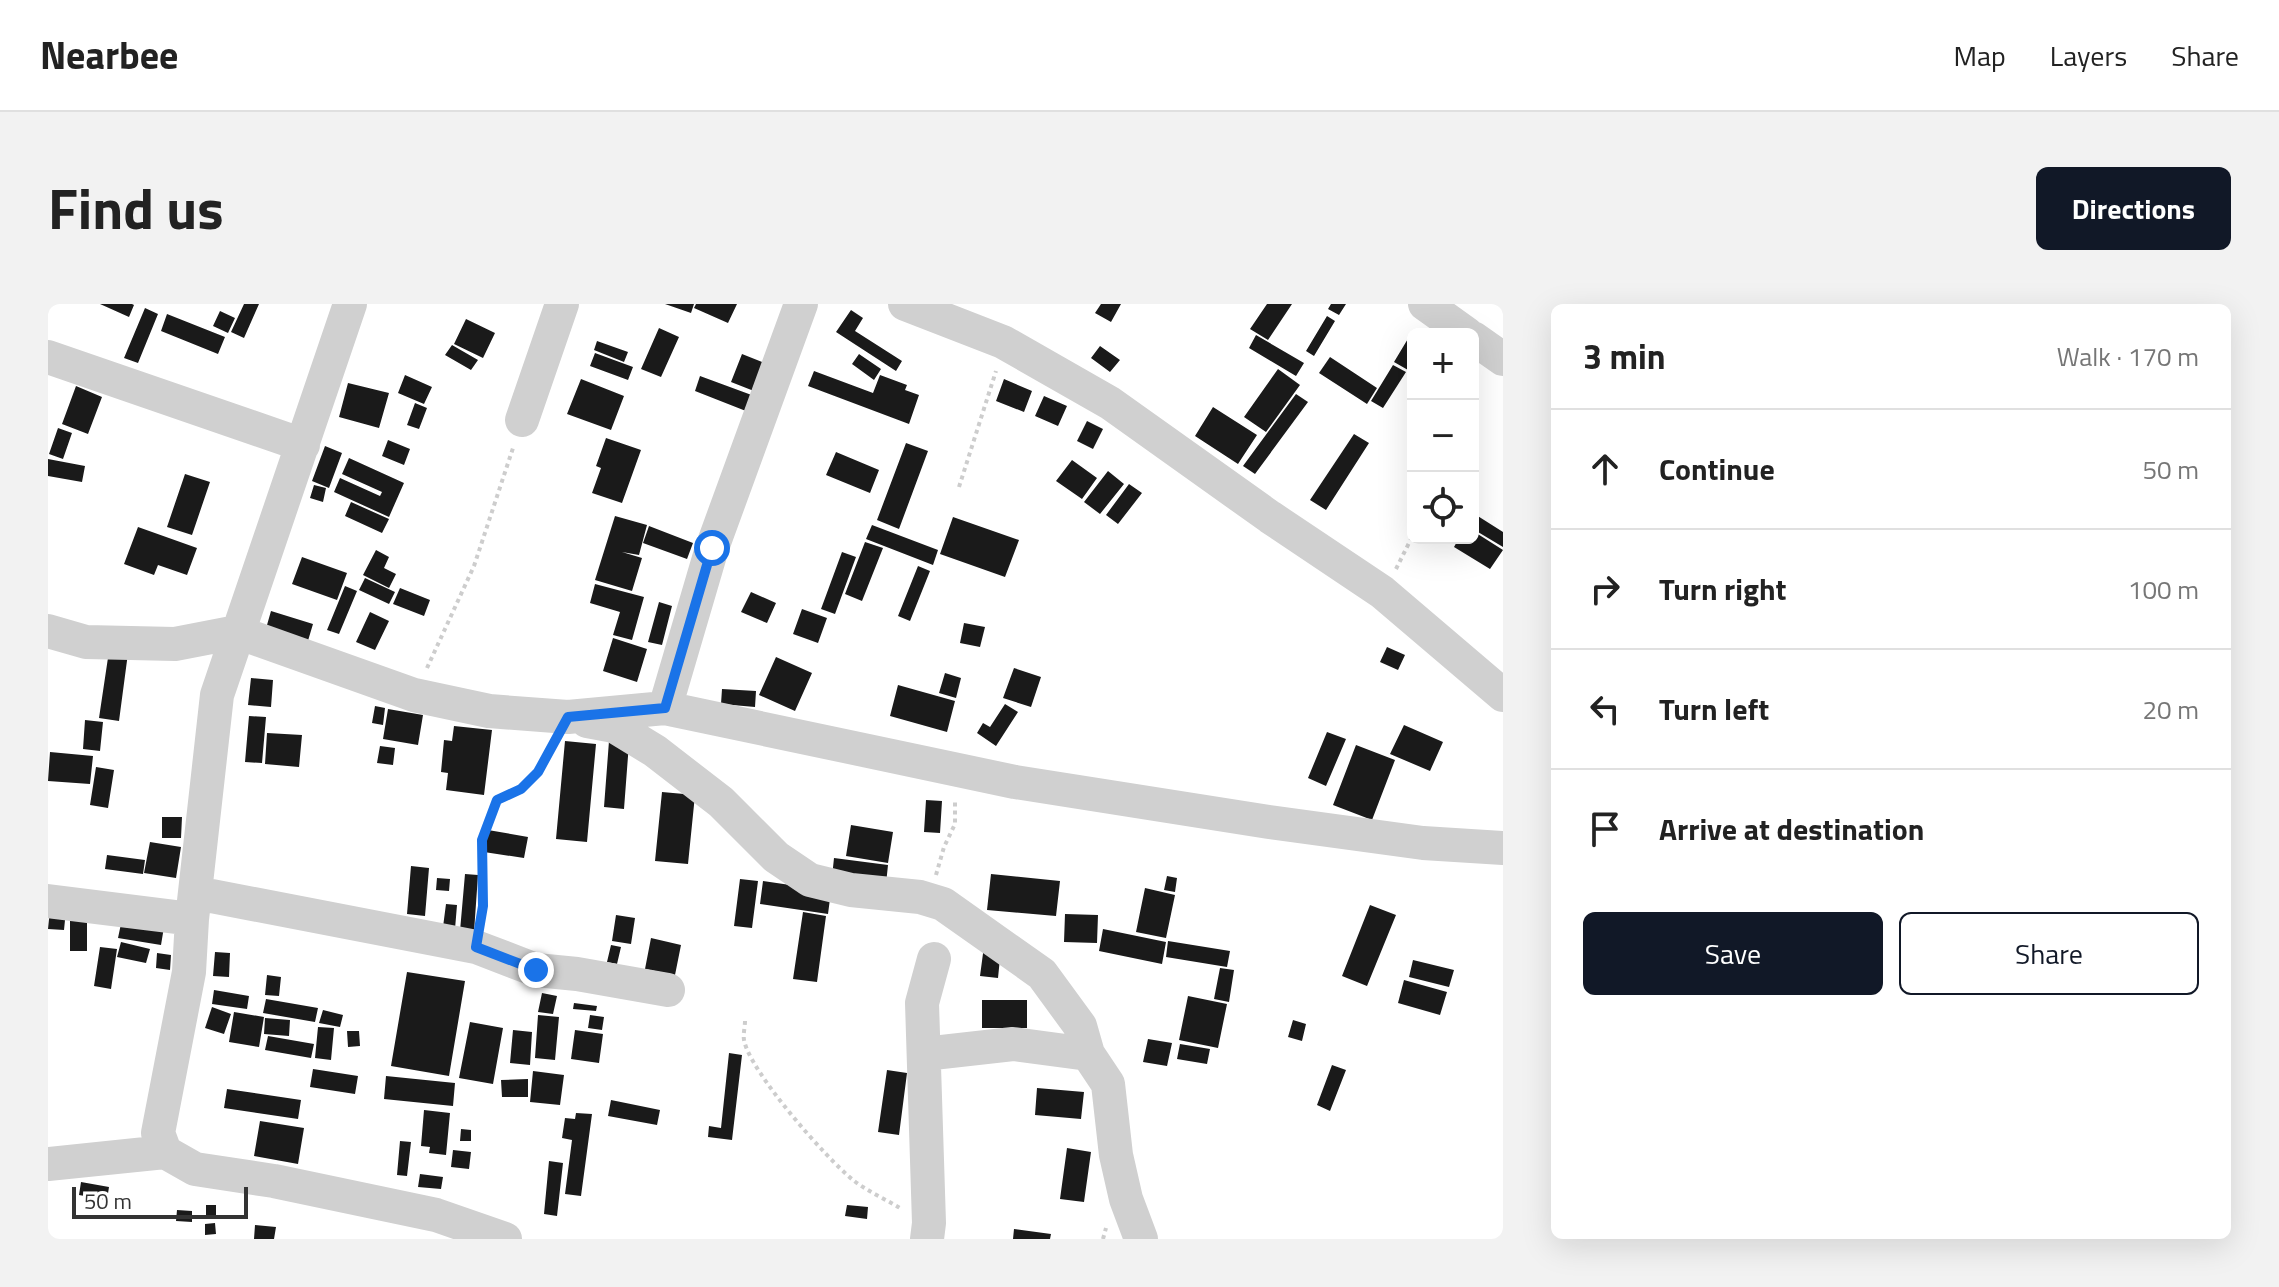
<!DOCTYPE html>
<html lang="en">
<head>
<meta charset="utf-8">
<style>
	body { margin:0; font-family:"Titillium Web",sans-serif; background:#f2f2f2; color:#222 }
	.controls { position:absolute; right:24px; top:24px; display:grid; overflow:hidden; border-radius:12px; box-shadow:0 8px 32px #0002 }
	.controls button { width:72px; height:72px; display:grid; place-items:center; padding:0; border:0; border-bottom:2px solid #e0e0e0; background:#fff; color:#222; font:40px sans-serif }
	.scale { position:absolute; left:24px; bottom:20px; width:176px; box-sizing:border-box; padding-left:8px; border:4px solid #333; border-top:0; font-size:22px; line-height:28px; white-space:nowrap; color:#333; -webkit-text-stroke:6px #fff; paint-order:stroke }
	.stop { position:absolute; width:24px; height:24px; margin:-18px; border:6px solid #1a73e8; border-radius:50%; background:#fff }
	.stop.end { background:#1a73e8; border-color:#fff; box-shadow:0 2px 8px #0008 }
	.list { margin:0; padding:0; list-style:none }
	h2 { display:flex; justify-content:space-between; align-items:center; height:104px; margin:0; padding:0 32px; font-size:34px }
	h2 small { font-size:26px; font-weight:400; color:#767676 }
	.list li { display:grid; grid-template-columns:52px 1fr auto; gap:24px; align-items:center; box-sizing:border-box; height:120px; padding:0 32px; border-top:2px solid #e0e0e0 }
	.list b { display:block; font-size:30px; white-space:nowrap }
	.list em { font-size:26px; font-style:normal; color:#767676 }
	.actions { display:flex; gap:16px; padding:24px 32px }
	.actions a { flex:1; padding:18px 0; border:2px solid #111827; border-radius:12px; text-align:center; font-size:28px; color:#111827 }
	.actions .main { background:#111827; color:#fff }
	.icon { flex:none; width:44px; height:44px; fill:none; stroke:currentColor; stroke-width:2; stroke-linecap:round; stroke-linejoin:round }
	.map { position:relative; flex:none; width:1455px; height:935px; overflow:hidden; border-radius:12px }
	header { display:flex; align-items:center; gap:48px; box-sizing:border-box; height:112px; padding:0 40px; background:#fff; border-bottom:2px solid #e0e0e0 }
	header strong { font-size:38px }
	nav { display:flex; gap:44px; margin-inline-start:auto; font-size:28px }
	.intro { display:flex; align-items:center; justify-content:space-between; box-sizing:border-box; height:192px; padding:0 48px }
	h1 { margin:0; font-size:56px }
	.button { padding:20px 36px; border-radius:12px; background:#111827; color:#fff; font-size:28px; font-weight:700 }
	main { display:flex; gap:48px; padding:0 48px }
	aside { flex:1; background:#fff; border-radius:12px; box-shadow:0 8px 32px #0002 }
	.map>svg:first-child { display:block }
</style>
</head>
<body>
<header>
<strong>Nearbee</strong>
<nav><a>Map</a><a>Layers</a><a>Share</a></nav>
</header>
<div class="intro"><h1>Find us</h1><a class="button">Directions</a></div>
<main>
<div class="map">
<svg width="1455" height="935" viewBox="0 0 1455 935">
	<rect width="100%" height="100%" fill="#fff"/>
	<!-- building -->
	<path fill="#1a1a1a" d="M52 0H84L86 1 81 13Z
		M196 0H211L196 34 183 28Z
		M617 0H646L643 9Z
		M648 0H689L680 19 646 4Z
		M1053 0H1073L1063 18 1047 9Z
		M1219 0H1244L1220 36 1202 25Z
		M1283 0H1298L1291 11 1280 5Z
		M97 4 110 10 90 59 76 54Z
		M803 6 815 14 807 27 854 57 848 67 788 28Z
		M172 7 187 14 180 29 165 22Z
		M119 10 177 33 170 50 113 27Z
		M1279 12 1287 17 1266 52 1258 47Z
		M418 15 447 29 435 54 406 40Z
		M611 24 631 33 613 73 593 65Z
		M1208 31 1256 59 1248 72 1201 44Z
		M1361 33 1365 35V57L1360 66 1346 58Z
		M549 37 580 48 576 58 546 46Z
		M404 41 430 56 423 66 397 51Z
		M1052 42 1072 56 1062 68 1043 54Z
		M547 49 585 63 580 76 542 62Z
		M694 50 722 61 711 89 683 78Z
		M811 50 833 65 826 76 804 60Z
		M1282 53 1329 84 1319 100 1271 69Z
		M1345 61 1358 68 1335 104 1323 97Z
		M1230 65 1252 81 1218 128 1196 113Z
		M766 67 825 89 832 71 859 81 857 86 871 91 861 120 760 82Z
		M357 71 384 83 376 100 350 89Z
		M652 72 709 93 703 109 647 87Z
		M533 75 576 92 563 126 519 110Z
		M956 75 984 87 976 108 948 97Z
		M300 79 341 89 331 124 291 113Z
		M28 82 54 93 40 130 14 120Z
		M1248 90 1260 98 1207 170 1195 162Z
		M996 92 1019 102 1010 122 987 112Z
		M367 99 379 104 371 125 359 121Z
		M1165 103 1209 131 1190 160 1147 132Z
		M1039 117 1055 125 1045 145 1029 137Z
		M10 124 24 129 15 155 1 150Z
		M1306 130 1321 139 1278 206 1262 196Z
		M558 134 593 146 574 199 544 189 553 164 548 162Z
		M340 136 362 145 356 161 334 152Z
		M858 139 880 147 851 225 829 216Z
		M277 142 294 149 281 184 264 177Z
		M788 148 831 166 822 189 778 171Z
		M301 154 356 179 341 213 286 188 292 174 332 192 334 188 294 170Z
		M0 155 37 162 34 178 0 172Z
		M1024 156 1049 174 1034 195 1008 177Z
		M1060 167 1076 180 1052 210 1036 198Z
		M137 170 162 178 144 231 119 223Z
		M1081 180 1094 189 1070 220 1058 211Z
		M266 181 278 184 275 198 262 194Z
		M303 198 341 215 334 229 297 212Z
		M1425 209 1455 228V243L1425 225Z
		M567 212 599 221 591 251 574 248 594 254 584 287 547 276Z
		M905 213 971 236 957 273 892 250Z
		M824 221 890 246 885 261 818 235Z
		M601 222 645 239 639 255 595 239Z
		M90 223 149 244 139 271 110 261 106 271 76 260Z
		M1425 227 1455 246 1442 265 1406 243 1411 234H1425Z
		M817 238 835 244 814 297 797 290Z
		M328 246 341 253 336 264 348 270 341 284 315 271Z
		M794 248 808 253 787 310 773 305Z
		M254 253 299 269 289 296 244 280Z
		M870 262 882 267 862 317 850 312Z
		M317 274 347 288 341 300 311 286Z
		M547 280 596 293 584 336 565 331 572 308 542 299Z
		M297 282 309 287 291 330 279 326Z
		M352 284 382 296 376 312 345 300Z
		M703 288 728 299 719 319 693 308Z
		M611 298 624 302 614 341 600 338Z
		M754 305 779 314 770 339 745 330Z
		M223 307 265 320 259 340 217 328Z
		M322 308 341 317 327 346 308 338Z
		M916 319 937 323 932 343 912 339Z
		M565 334 599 345 589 378 555 367Z
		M1339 343 1357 351 1350 366 1332 358Z
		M61 347 80 349 71 417 51 414Z
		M728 353 764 369 747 407 711 391Z
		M966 364 993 373 983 403 955 394Z
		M897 369 913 374 908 394 891 389Z
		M203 374 225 376 223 403 200 401Z
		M850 381 907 397 899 428 842 412Z
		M674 385 708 387 707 403 673 400Z
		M957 400 970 408 948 442 929 429 935 419 942 423Z
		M327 402 337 404 335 421 324 419Z
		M340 405 375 411 370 441 335 435Z
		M201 412 218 413 214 459 197 458Z
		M37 416 55 418 52 447 35 445Z
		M1356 421 1395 438 1382 467 1342 450Z
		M406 422 444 426 436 491 398 486 400 469 393 468 396 436 404 437Z
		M1279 428 1298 435 1278 482 1260 474Z
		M219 429 254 431 251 463 217 460Z
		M517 437 548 440 539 538 508 535Z
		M561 437 581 439 576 505 556 503Z
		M1308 441 1347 456 1324 516 1285 501Z
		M332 442 347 444 345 461 329 459Z
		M2 448 45 452 42 480 0 477Z
		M48 463 66 466 60 504 42 501Z
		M614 488 647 491 640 560 607 557Z
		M878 496 894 497 892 529 876 528Z
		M114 513H134L133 534H114Z
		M803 521 845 528 840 559 798 552Z
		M440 526 480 533 476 554 436 548Z
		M102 538 133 543 128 574 96 569Z
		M59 551 97 556 95 570 57 565Z
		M786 554 840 561 838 580 784 573Z
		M363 562 381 564 377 612 359 610Z
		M417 570 430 571 426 628 412 627Z
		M943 570 1012 577 1008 612 939 606Z
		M1119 572 1129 574 1127 588 1116 586Z
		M389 574 402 575 401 587 388 586Z
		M692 575 710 577 704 624 686 622Z
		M715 577 783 587 780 610 712 600Z
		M1097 584 1127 591 1118 634 1088 628Z
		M398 600 409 601 407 625 395 623Z
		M1322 601 1348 611 1319 682 1294 672Z
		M2 605 18 606 16 626 0 625Z
		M755 608 778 612 769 678 745 675Z
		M1017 610 1050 611 1049 639 1016 638Z
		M568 611 587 614 583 640 564 637Z
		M22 612H39V647H22Z
		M74 615 116 623 113 641 70 634Z
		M1055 625 1118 638 1114 660 1051 647Z
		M603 634 633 641 627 671 597 665Z
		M1120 637 1182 647 1179 663 1118 653Z
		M73 638 102 645 98 659 69 653Z
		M563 641 573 643 569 660 559 658Z
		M936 642 953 644 950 674 932 672Z
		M52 643 69 645 63 685 46 682Z
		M167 648 182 649 181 673 165 672Z
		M109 649 123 651 122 666 108 664Z
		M1365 656 1406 666 1401 683 1361 673Z
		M1172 664 1186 666 1181 698 1166 695Z
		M359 668 417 677 401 772 343 762Z
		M219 671 233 673 231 692 217 691Z
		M1356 676 1399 688 1392 711 1350 699Z
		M166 686 201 692 199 705 164 700Z
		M494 689 509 692 505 710 490 708Z
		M1140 692 1179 700 1170 744 1131 736Z
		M218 695 270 704 267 718 215 709Z
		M934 696H979V724H934Z
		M526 699 549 702 548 707 525 705Z
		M164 703 183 710 176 730 157 724Z
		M275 706 295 711 292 723 271 719Z
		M186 708 216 713 211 743 181 738Z
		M490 711 511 713 507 756 487 754Z
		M542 711 556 713 554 726 540 724Z
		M217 714 242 716 241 732 216 730Z
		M1245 716 1258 720 1254 737 1240 733Z
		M422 718 455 724 445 780 411 774Z
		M270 723 286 724 283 756 267 754Z
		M465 726 484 728 482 761 462 759Z
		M527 726 555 730 551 759 523 755Z
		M299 727H311L312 742 300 743Z
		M220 732 266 740 263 754 217 746Z
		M1100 735 1124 739 1119 762 1095 758Z
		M1132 740 1162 745 1159 760 1129 755Z
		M681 749 694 751 684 836 660 833 661 822 673 824Z
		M1284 761 1298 766 1282 807 1269 801Z
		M265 765 310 772 307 790 262 783Z
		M839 766 859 769 851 831 830 828Z
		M485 767 516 771 512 801 482 798Z
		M338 772 407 779 405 802 336 795Z
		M480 775V793H454L453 776Z
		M989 784 1036 788 1033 815 987 811Z
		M179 785 253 796 250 815 176 804Z
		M563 796 612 806 609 821 560 812Z
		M376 806 402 809 398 851 381 849 382 843 373 842Z
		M528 809 544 810 533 892 517 890 524 836 514 834 517 814 527 815Z
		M212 817 256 824 250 860 206 852Z
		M413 825 423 826V837H412Z
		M352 837 363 838 359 872 349 871Z
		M1019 844 1043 848 1036 898 1012 895Z
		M405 846 423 848 421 865 403 863Z
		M501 857 515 859 509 912 496 910Z
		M372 870 395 873 393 885 370 883Z
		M33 878 61 883 59 896 31 891Z
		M158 901H168V913H158Z
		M799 901 820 903 819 915 797 912Z
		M129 906 144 907V918L128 917Z
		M167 919 168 930 157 931V920Z
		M207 921 228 923 226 935H206Z
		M966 925 1003 930 1002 935H965Z"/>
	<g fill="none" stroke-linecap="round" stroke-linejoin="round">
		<!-- path -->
		<path stroke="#cdcdcd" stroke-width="4" stroke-dasharray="4 4" stroke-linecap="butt" d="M911 183 948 67
			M1348 265 1365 231
			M379 364 426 262 466 141
			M888 571 896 543 907 520V496
			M432 617 435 602 434 536 449 496C480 481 489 469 505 439
			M697 717C697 723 695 730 696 736 702 768 778 854 805 876 819 887 837 895 852 904
			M1055 935 1058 924"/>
		<!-- minor -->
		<path stroke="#d0d0d0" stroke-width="34" d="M302 0 169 391 144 615 141 668 110 829 117 848 147 865 226 877 388 911 457 935
			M857 0 955 38 1062 99 1222 213 1334 288 1455 391
			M1377 0 1419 30
			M1425 34 1455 55
			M0 53 255 141
			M474 116 514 0
			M0 327 38 338 127 340 189 328 366 391 441 407 520 413 617 404 664 244 753 0
			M617 404 967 478 1221 518 1375 539 1455 544
			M539 417 566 422 607 447 673 498 728 553 762 576 803 586 872 593 895 600 994 670 1032 722 1040 750 1060 780 1068 851 1078 895 1093 935
			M148 589 428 643 488 666 529 670 620 686
			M0 597 144 615
			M876 750 965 740 1040 750
			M0 860 117 848
			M879 935 881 919 874 699 886 655"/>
	</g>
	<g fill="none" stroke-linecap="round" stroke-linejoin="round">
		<!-- route -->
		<path stroke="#1a73e8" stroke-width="10" d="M488 666 428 643 435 602 434 536 449 496 473 485 490 468 520 413 617 404 664 244"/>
	</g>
</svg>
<div class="controls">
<button>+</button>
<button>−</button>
<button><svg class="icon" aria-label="locate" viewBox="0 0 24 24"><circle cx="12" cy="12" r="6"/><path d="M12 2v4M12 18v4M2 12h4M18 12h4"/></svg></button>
</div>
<div class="scale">50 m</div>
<div class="stop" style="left:664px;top:244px"></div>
<div class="stop end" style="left:488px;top:666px"></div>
</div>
<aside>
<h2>3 min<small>Walk · 170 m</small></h2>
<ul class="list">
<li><svg class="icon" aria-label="ahead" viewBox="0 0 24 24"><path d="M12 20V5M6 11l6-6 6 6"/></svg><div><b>Continue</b></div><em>50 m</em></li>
<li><svg class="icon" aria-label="right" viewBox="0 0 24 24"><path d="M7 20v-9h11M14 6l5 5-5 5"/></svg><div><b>Turn right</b></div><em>100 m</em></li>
<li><svg class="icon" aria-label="left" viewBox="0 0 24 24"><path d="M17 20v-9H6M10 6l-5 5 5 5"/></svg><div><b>Turn left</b></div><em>20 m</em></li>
<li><svg class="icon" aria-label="arrive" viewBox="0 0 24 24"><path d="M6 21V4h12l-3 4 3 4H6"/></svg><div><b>Arrive at destination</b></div></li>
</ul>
<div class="actions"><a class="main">Save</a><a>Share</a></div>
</aside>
</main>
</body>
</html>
